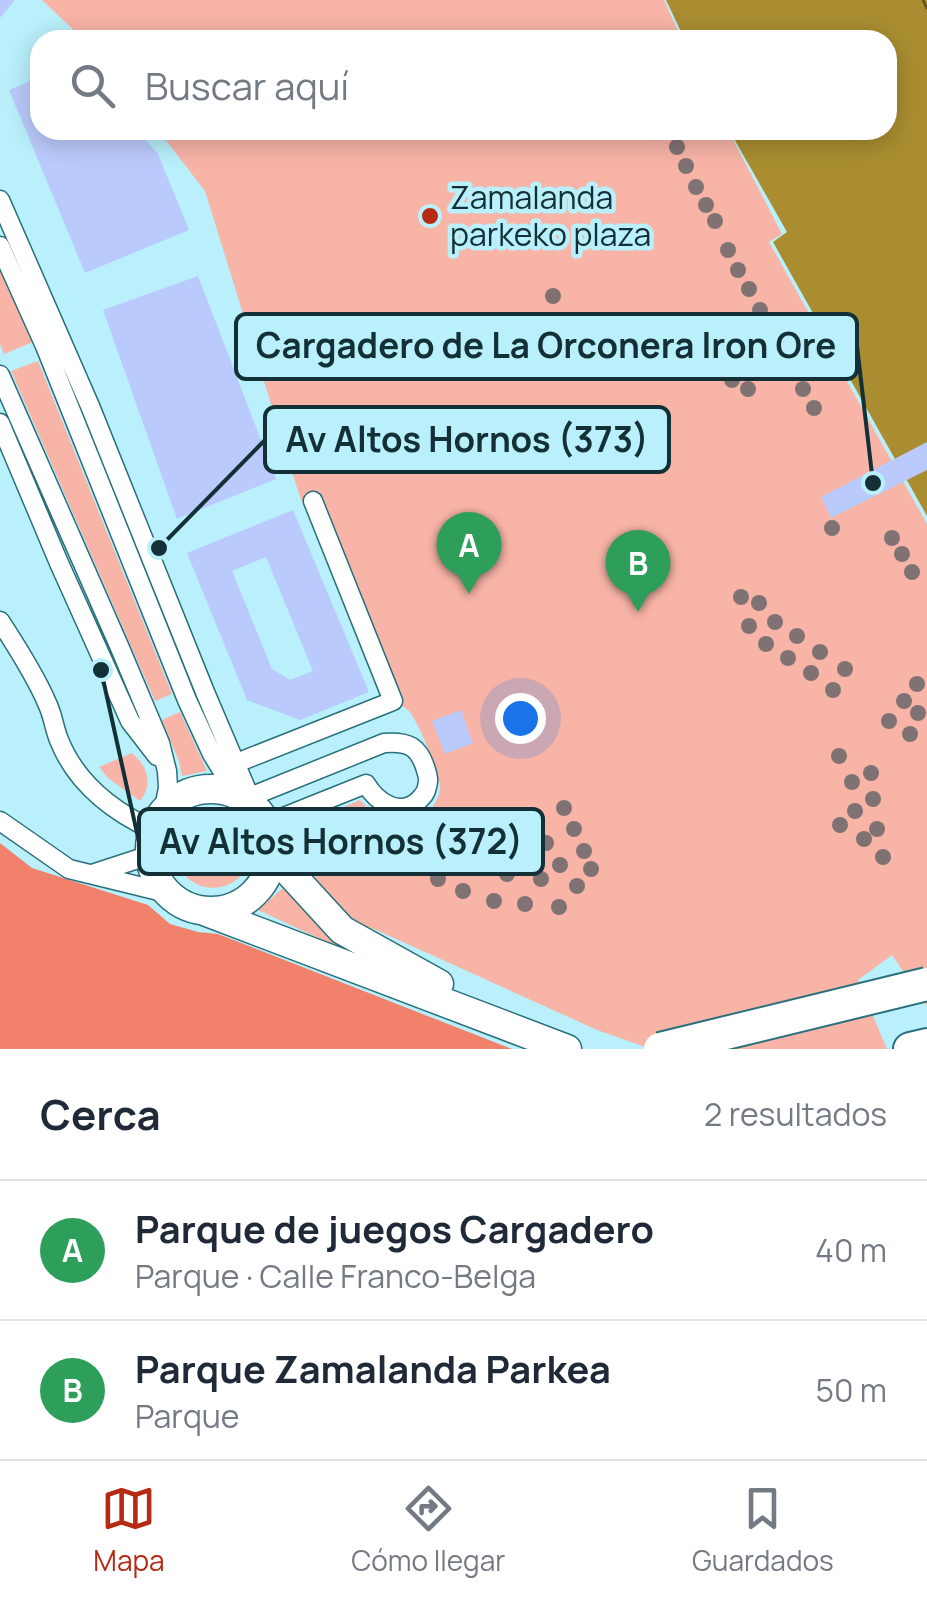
<!DOCTYPE html>
<html lang="es">
<head>
<meta charset="utf-8">
<style>
	body { margin:0; font-family:Manrope,sans-serif; background:#f6f6f7; color:#1f2937 }
	.you { position:absolute; left:520px; top:718px; width:35px; height:35px; margin:-25px; border:8px solid #fff; border-radius:50%; background:#1a73e8; box-shadow:0 0 0 15px #1a73e833 }
	.badge { display:grid; place-items:center; width:65px; height:65px; border-radius:50%; background:#b62a13; color:#fff; font-size:32px; font-weight:700 }
	.pin { position:absolute; translate:-50% -82px; filter:drop-shadow(0 2px 5px #0008) }
	.pin::after { content:''; position:absolute; top:52px; width:35px; height:30px; background:inherit; clip-path:polygon(0 0,100% 0,50% 100%) }
	.list { margin:0; padding:0; list-style:none }
	h2 { display:flex; justify-content:space-between; align-items:center; height:130px; margin:0; padding:0 40px; font-size:42px }
	h2 small { font-size:32px; font-weight:400; color:#747a83 }
	.list li { display:grid; grid-template-columns:65px 1fr auto; gap:30px; align-items:center; box-sizing:border-box; height:140px; padding:0 40px; border-top:2px solid #e0e1e3 }
	.list b { display:block; font-size:38px; white-space:nowrap }
	.list p { margin:0; font-size:32px; white-space:nowrap; color:#747a83 }
	.list em { font-size:32px; font-style:normal; color:#747a83 }
	.icon { flex:none; width:55px; height:55px; fill:none; stroke:currentColor; stroke-width:2; stroke-linecap:round; stroke-linejoin:round }
	.map { position:relative; flex:none; width:927px; height:1049px; overflow:hidden }
	.search { position:absolute; background:#fff; box-shadow:0 5px 25px #0003; left:30px; right:30px; top:30px; height:110px; display:flex; align-items:center; gap:25px; box-sizing:border-box; padding:0 35px; border-radius:30px; color:#747a83; font-size:38px }
	.sheet { height:410px; background:#fff }
	nav { display:flex; justify-content:space-around; align-items:center; box-sizing:border-box; height:140px; border-top:2px solid #e0e1e3; background:#fff; font-size:28px; color:#747a83 }
	nav a { display:grid; justify-items:center; gap:5px }
	nav .on { color:#b62a13 }
	.map>svg:first-child { display:block }
</style>
</head>
<body>
<div class="map">
<svg width="927" height="1049" viewBox="0 0 927 1049">
	<rect width="100%" height="100%" fill="#b9f0fb"/>
	<!-- green -->
	<path fill="#f8b4a7" d="M42 0H664L682 40H84Z
		M158 130H728L782 234 769 242 927 524V1006L892 955 858 980 887 1049H651L597 1030 383 933C371 928 358 923 347 915 319 895 307 859 294 828L360 800C376 818 400 832 423 816 432 809 438 801 440 790 442 778 417 718 408 710 402 705 393 702 387 699L299 494 205 191Z
		M0 266 33 342 4 354 0 344Z
		M38 361 172 694 155 701 11 371Z
		M180 712 207 771 182 776 179 761 162 720Z
		M132 753C147 766 154 783 140 801L108 778 99 767Z
		M175 850a38 38 0 1 1 76 0a38 38 0 1 1-76 0Z
		M283 888 332 935 442 995 258 910Z"/>
	<!-- forest -->
	<path fill="#f2816c" d="M0 843 32 868 148 905 170 924 198 932 218 934 512 1049H0Z"/>
	<!-- water -->
	<path fill="#a98d30" d="M666 0H927V516L773 242 787 232 729 130H887V40H685Z"/>
	<g fill="none" stroke-linecap="round" stroke-linejoin="round">
		<!-- ferry -->
		<path stroke="#615222" stroke-width="2.5" stroke-dasharray="12 10" stroke-linecap="butt" d="M923 0 927 9"/>
	</g>
	<!-- building -->
	<path fill="#bbcafc" fill-rule="evenodd" d="M0 0H15L0 18Z
		M40 77V130H137L158 154 189 230 85 273 9 90Z
		M198 276 276 479 177 519 103 310Z
		M927 442V470L831 518 821 497Z
		M293 510 369 692 300 720 247 700 187 553ZM266 557 313 671 290 680 272 669 232 571Z
		M461 710 473 743 445 754 432 721Z"/>
	<g fill="none" stroke-linecap="round" stroke-linejoin="round">
		<defs>
			<path id="street" d="M0 200 90 406 205 692 254 807
				M0 246 45 346 187 700 212 754 237 795
				M0 375 120 648 160 743 167 771 168 788 163 813
				M0 423 59 563 130 721 157 756
				M0 621C17 647 35 675 47 703 53 715 54 728 59 740 76 783 112 811 153 830
				M234 764 393 701 313 501
				M250 797 384 743C408 741 419 746 426 770 428 777 429 779 427 787 426 793 423 796 419 800 400 819 376 801 366 784L266 824
				M0 821 69 869 167 893
				M92 874 150 855"/>
			<path id="primary" d="M150 850a61 61 0 1 1 122 0a61 61 0 1 1-122 0Z
				M271 843 287 870 342 930 439 984
				M204 911 567 1049"/>
			<path id="highway" d="M910 1049 927 1045"/>
		</defs>
		<!-- street casing -->
		<use href="#street" stroke="#29707c" stroke-width="21"/>
		<!-- primary casing -->
		<use href="#primary" stroke="#29707c" stroke-width="31"/>
		<!-- highway casing -->
		<use href="#highway" stroke="#29707c" stroke-width="36"/>
		<!-- street -->
		<use href="#street" stroke="#fff" stroke-width="18"/>
		<!-- primary -->
		<use href="#primary" stroke="#fff" stroke-width="28"/>
		<!-- highway -->
		<use href="#highway" stroke="#fff" stroke-width="32"/>
		<defs>
			<path id="highway-bridge" d="M660 1049 927 984"/>
		</defs>
		<!-- highway-bridge casing -->
		<use href="#highway-bridge" stroke="#29707c" stroke-width="36" stroke-linecap="butt"/>
		<!-- highway-bridge -->
		<use href="#highway-bridge" stroke="#fff" stroke-width="32"/>
	</g>
	<!-- trees -->
	<g fill="#807273">
		<circle cx="677" cy="147" r="8"/>
		<circle cx="686" cy="166" r="8"/>
		<circle cx="696" cy="187" r="8"/>
		<circle cx="706" cy="205" r="8"/>
		<circle cx="715" cy="221" r="8"/>
		<circle cx="728" cy="250" r="8"/>
		<circle cx="738" cy="270" r="8"/>
		<circle cx="749" cy="289" r="8"/>
		<circle cx="553" cy="296" r="8"/>
		<circle cx="760" cy="310" r="8"/>
		<circle cx="732" cy="380" r="8"/>
		<circle cx="748" cy="389" r="8"/>
		<circle cx="803" cy="389" r="8"/>
		<circle cx="814" cy="408" r="8"/>
		<circle cx="832" cy="528" r="8"/>
		<circle cx="892" cy="538" r="8"/>
		<circle cx="902" cy="554" r="8"/>
		<circle cx="912" cy="572" r="8"/>
		<circle cx="741" cy="597" r="8"/>
		<circle cx="759" cy="603" r="8"/>
		<circle cx="775" cy="622" r="8"/>
		<circle cx="749" cy="626" r="8"/>
		<circle cx="797" cy="636" r="8"/>
		<circle cx="766" cy="644" r="8"/>
		<circle cx="820" cy="652" r="8"/>
		<circle cx="788" cy="658" r="8"/>
		<circle cx="845" cy="669" r="8"/>
		<circle cx="811" cy="673" r="8"/>
		<circle cx="917" cy="684" r="8"/>
		<circle cx="833" cy="690" r="8"/>
		<circle cx="904" cy="701" r="8"/>
		<circle cx="918" cy="713" r="8"/>
		<circle cx="889" cy="721" r="8"/>
		<circle cx="910" cy="734" r="8"/>
		<circle cx="839" cy="756" r="8"/>
		<circle cx="871" cy="773" r="8"/>
		<circle cx="852" cy="782" r="8"/>
		<circle cx="873" cy="799" r="8"/>
		<circle cx="564" cy="808" r="8"/>
		<circle cx="855" cy="811" r="8"/>
		<circle cx="840" cy="825" r="8"/>
		<circle cx="574" cy="829" r="8"/>
		<circle cx="877" cy="829" r="8"/>
		<circle cx="864" cy="839" r="8"/>
		<circle cx="546" cy="843" r="8"/>
		<circle cx="584" cy="851" r="8"/>
		<circle cx="883" cy="857" r="8"/>
		<circle cx="560" cy="865" r="8"/>
		<circle cx="591" cy="869" r="8"/>
		<circle cx="507" cy="874" r="8"/>
		<circle cx="438" cy="879" r="8"/>
		<circle cx="541" cy="879" r="8"/>
		<circle cx="577" cy="886" r="8"/>
		<circle cx="463" cy="891" r="8"/>
		<circle cx="494" cy="901" r="8"/>
		<circle cx="525" cy="904" r="8"/>
		<circle cx="559" cy="907" r="8"/>
	</g>
	<!-- markers -->
	<circle fill="#b62a13" stroke="#b9f0fb" stroke-width="4" cx="430" cy="216" r="10"/>
	<g text-anchor="middle" stroke-width="9" stroke-linejoin="round" paint-order="stroke">
		<!-- poi labels -->
		<g font-size="32" fill="#133036" stroke="#b9f0fb" text-anchor="start">
			<text x="450" y="209">Zamalanda<tspan x="450" dy="37">parkeko plaza</tspan></text>
		</g>
	</g>
	<!-- callouts -->
	<path fill="none" stroke="#133036" stroke-width="4" d="M873 483L857 346M159 548L265 440M101 670L139 842"/>
	<g fill="#133036" stroke="#b9f0fb" stroke-width="4">
		<circle cx="873" cy="483" r="10"/>
		<circle cx="159" cy="548" r="10"/>
		<circle cx="101" cy="670" r="10"/>
	</g>
	<g fill="#b9f0fb" stroke="#133036" stroke-width="4">
		<rect x="236" y="314" width="621" height="65" rx="10"/>
		<rect x="265" y="407" width="404" height="65" rx="10"/>
		<rect x="139" y="809" width="404" height="65" rx="10"/>
	</g>
	<g font-size="35" text-anchor="middle" font-weight="bold" fill="#133036">
		<text x="546" y="358">Cargadero de La Orconera Iron Ore</text>
		<text x="467" y="452">Av Altos Hornos (373)</text>
		<text x="341" y="854">Av Altos Hornos (372)</text>
	</g>
</svg>
<div class="you"></div>
<div class="pin badge" style="left:469px;top:594px;background:#2e9e5b">A</div>
<div class="pin badge" style="left:638px;top:612px;background:#2e9e5b">B</div>
<div class="search"><svg class="icon" aria-label="search" viewBox="0 0 24 24"><circle cx="10" cy="10" r="6"/><path d="M15 15l6 6"/></svg>Buscar aquí</div>
</div>
<section class="sheet">
<h2>Cerca<small>2 resultados</small></h2>
<ul class="list">
<li><span class="badge" style="background:#2e9e5b">A</span><div><b>Parque de juegos Cargadero</b><p>Parque · Calle Franco-Belga</p></div><em>40 m</em></li>
<li><span class="badge" style="background:#2e9e5b">B</span><div><b>Parque Zamalanda Parkea</b><p>Parque</p></div><em>50 m</em></li>
</ul>
</section>
<nav>
<a class="on"><svg class="icon" aria-label="map" viewBox="0 0 24 24"><path d="M3 6l6-2 6 2 6-2v14l-6 2-6-2-6 2zM9 4v14M15 6v14"/></svg>Mapa</a>
<a><svg class="icon" aria-label="directions" viewBox="0 0 24 24"><path d="M12 3l9 9-9 9-9-9zM9 14v-3h6M13 9l2 2-2 2"/></svg>Cómo llegar</a>
<a><svg class="icon" aria-label="saved" viewBox="0 0 24 24"><path d="M7 4h10v16l-5-4-5 4z"/></svg>Guardados</a>
</nav>
</body>
</html>
